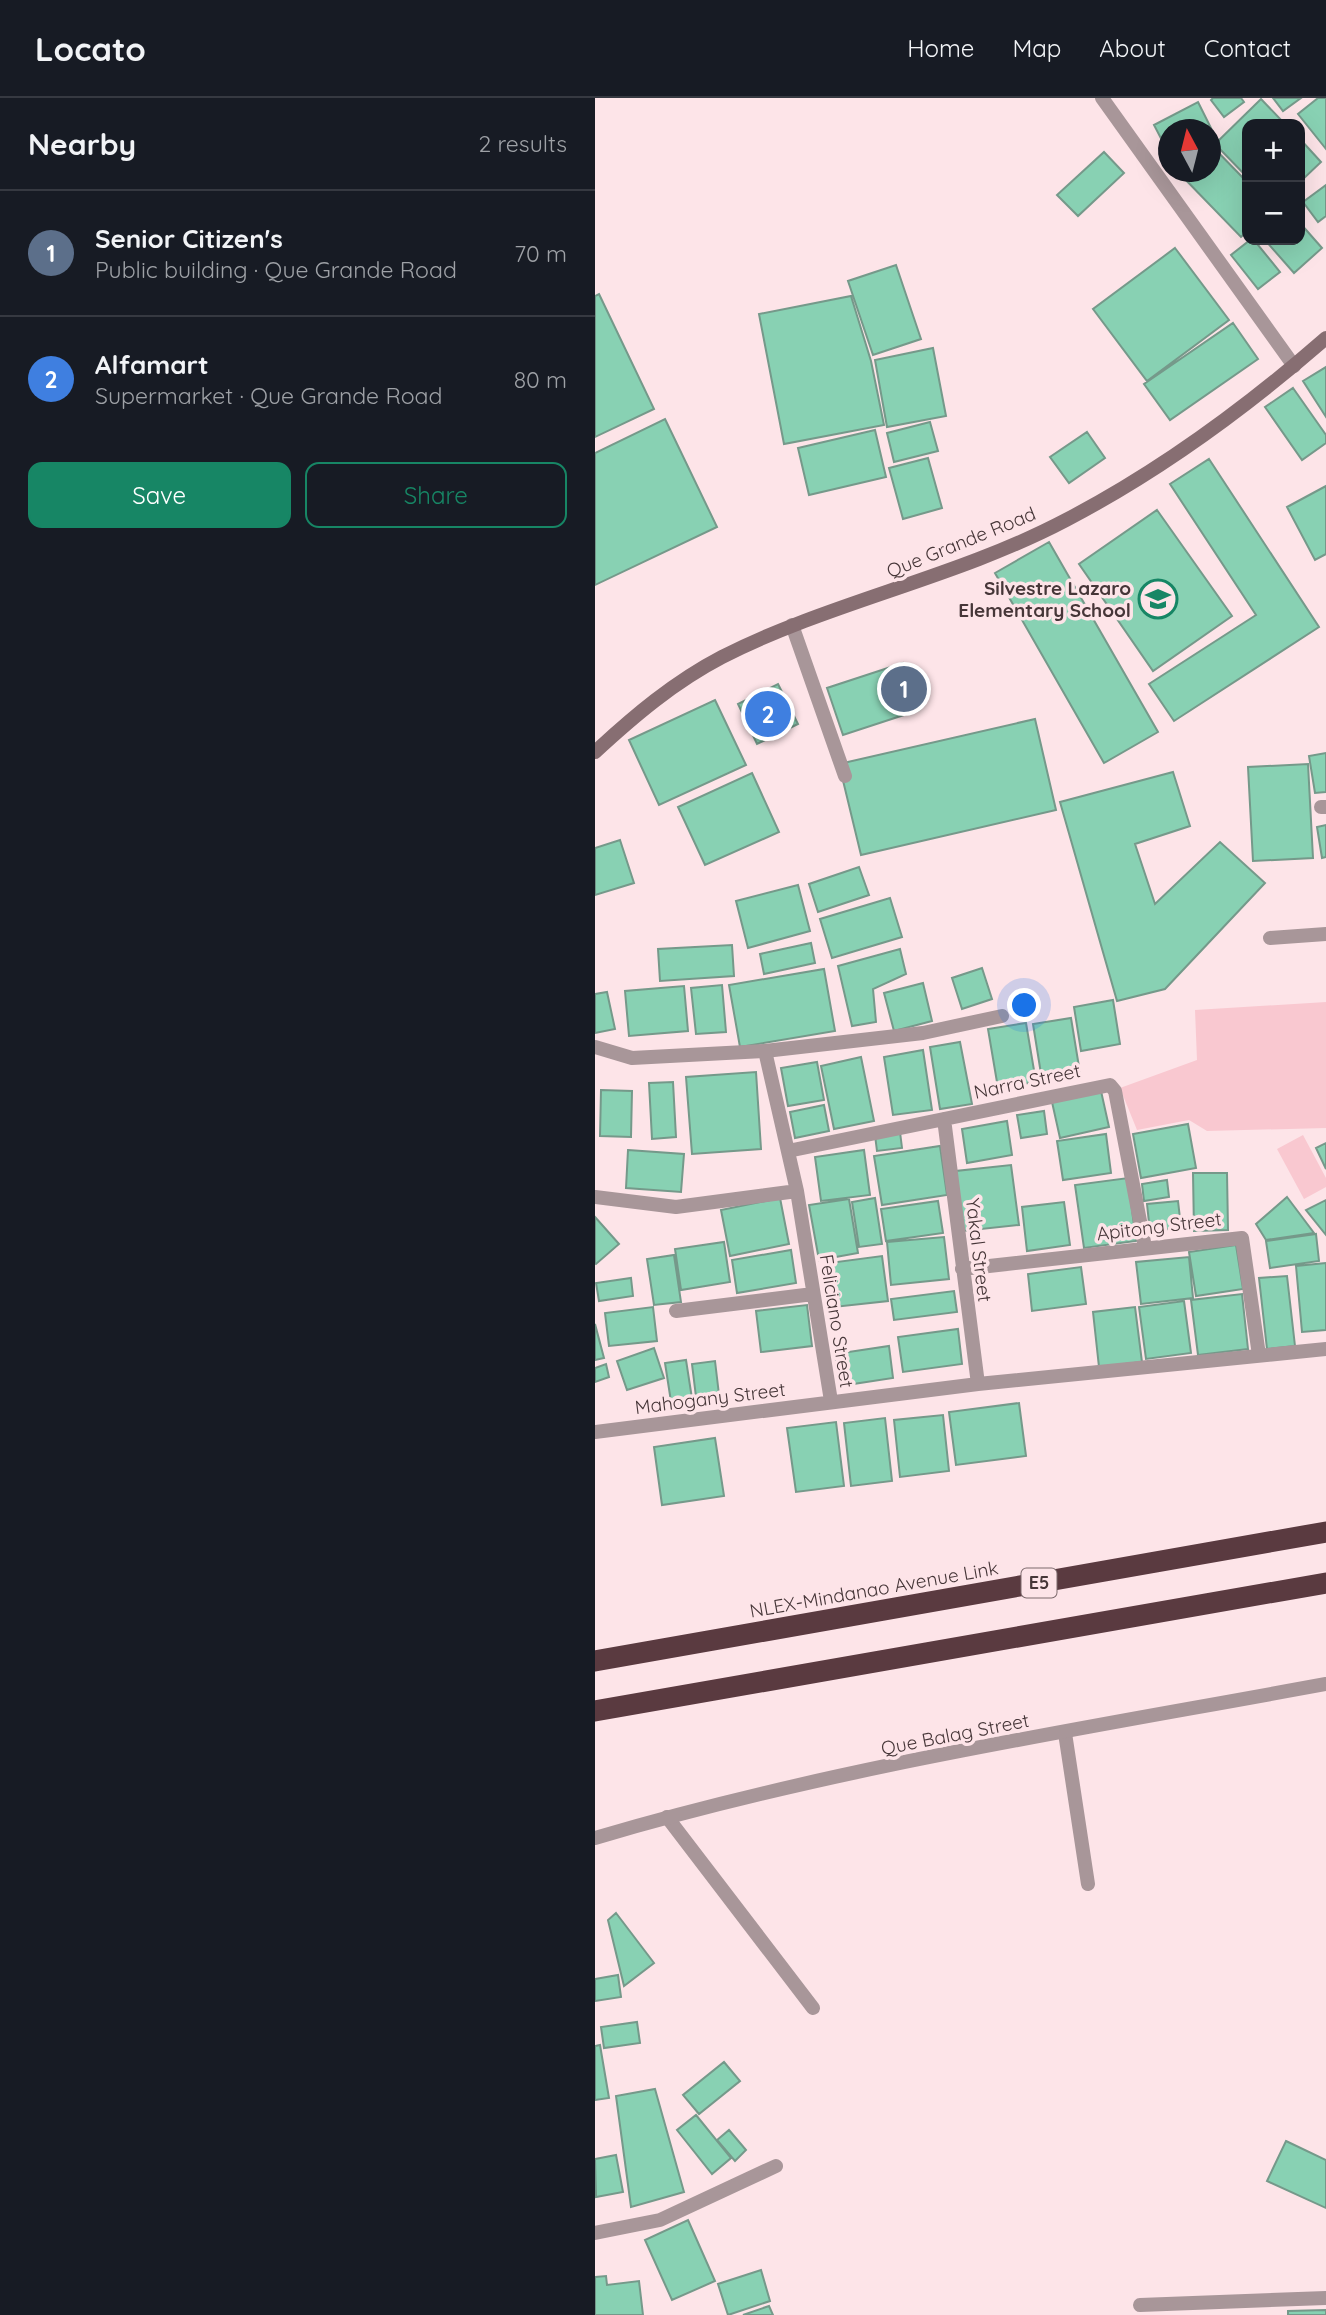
<!DOCTYPE html>
<html lang="en">
<head>
<meta charset="utf-8">
<style>
	body { margin:0; font-family:Quicksand,sans-serif; background:#242831; color:#f1f3f6 }
	.controls { position:absolute; right:21px; top:21px; display:grid; overflow:hidden; border-radius:14px; box-shadow:0 7px 28px #0002 }
	.controls button { width:63px; height:63px; display:grid; place-items:center; padding:0; border:0; border-bottom:2px solid #363941; background:#171b24; color:#f1f3f6; font:35px sans-serif }
	.compass { position:absolute; left:563px; top:21px; width:63px; height:63px; border-radius:50%; background:#171b24; box-shadow:0 7px 28px #0002; rotate:353deg }
	.you { position:absolute; left:430px; top:908px; width:24px; height:24px; margin:-18px; border:5px solid #fff; border-radius:50%; background:#1a73e8; box-shadow:0 0 0 10px #1a73e833 }
	.badge { display:grid; place-items:center; width:46px; height:46px; border-radius:50%; background:#178665; color:#fff; font-size:23px; font-weight:700 }
	.pin { position:absolute; translate:-50% -50%; border:4px solid #fff; box-shadow:0 2px 7px #0006 }
	.list { margin:0; padding:0; list-style:none }
	h2 { display:flex; justify-content:space-between; align-items:center; height:91px; margin:0; padding:0 28px; font-size:30px }
	h2 small { font-size:23px; font-weight:400; color:#9ea1a6 }
	.list li { display:grid; grid-template-columns:46px 1fr auto; gap:21px; align-items:center; box-sizing:border-box; height:126px; padding:0 28px; border-top:2px solid #363941 }
	.list b { display:block; font-size:26px; white-space:nowrap }
	.list p { margin:0; font-size:23px; white-space:nowrap; color:#9ea1a6 }
	.list em { font-size:23px; font-style:normal; color:#9ea1a6 }
	.actions { display:flex; gap:14px; padding:21px 28px }
	.actions a { flex:1; padding:16px 0; border:2px solid #178665; border-radius:14px; text-align:center; font-size:24px; color:#178665 }
	.actions .main { background:#178665; color:#fff }
	.map { position:relative; flex:none; width:731px; height:2217px; overflow:hidden }
	header { display:flex; align-items:center; gap:42px; box-sizing:border-box; height:98px; padding:0 35px; background:#171b24; border-bottom:2px solid #363941 }
	header strong { font-size:33px }
	nav { display:flex; gap:38px; margin-inline-start:auto; font-size:24px }
	main { display:flex }
	aside { flex:1; background:#171b24 }
	.map>svg:first-child { display:block }
</style>
</head>
<body>
<header>
<strong>Locato</strong>
<nav><a>Home</a><a>Map</a><a>About</a><a>Contact</a></nav>
</header>
<main>
<aside>
<h2>Nearby<small>2 results</small></h2>
<ul class="list">
<li><span class="badge" style="background:#5c6f8a">1</span><div><b>Senior Citizen's</b><p>Public building · Que Grande Road</p></div><em>70 m</em></li>
<li><span class="badge" style="background:#3f7fe0">2</span><div><b>Alfamart</b><p>Supermarket · Que Grande Road</p></div><em>80 m</em></li>
</ul>
<div class="actions"><a class="main">Save</a><a>Share</a></div>
</aside>
<div class="map">
<svg width="731" height="2217" viewBox="0 0 731 2217">
	<rect width="100%" height="100%" fill="#fde4e8"/>
	<!-- green -->
	<path fill="#f9c8d0" d="M731 904V1030L612 1033 594 1022 542 1032 525 990 602 962 600 912Z
		M708 1037 731 1080V1089L709 1101 682 1051Z"/>
	<!-- building -->
	<path fill="#88d1b3" stroke="#75998a" stroke-width="2" d="M618 0H646L649 4 629 19 616 2Z
		M678 0H706L688 13Z
		M723 0H731V51L703 16Z
		M666 1 690 26H652V79L620 46Z
		M603 4 616 30 573 32 572 52 559 27Z
		M705 41 726 64 705 84Z
		M616 47 652 84V134L646 139 585 76 615 74Z
		M509 54 529 75 483 118 462 97Z
		M731 87V118L723 124 708 104Z
		M705 125 727 150 699 175 670 142H705Z
		M655 142H659L685 174 663 191 636 157Z
		M580 150 634 222 552 283 498 211Z
		M301 167 326 241 278 257 253 183Z
		M4 196 59 311 0 339V198Z
		M256 198 276 263 289 327 189 346 164 216Z
		M638 225 663 261 575 322 549 286Z
		M338 250 351 318 292 329 280 262Z
		M731 269V319L708 283Z
		M698 290 731 337V345L707 362 670 309Z
		M70 321 122 429 0 487V355Z
		M335 324 343 353 299 364 292 335Z
		M280 332 291 379 214 397 203 350Z
		M492 334 510 360 474 385 455 359Z
		M333 360 347 410 308 421 294 370Z
		M614 361 724 529 579 623 554 586 661 517 575 386Z
		M731 388V456L720 462 692 409Z
		M562 412 637 518 558 573 484 466Z
		M454 444 563 634 509 665 400 475Z
		M308 565 324 612 248 637 232 590Z
		M183 586 203 626 162 646 143 606Z
		M120 602 151 667 64 707 34 642Z
		M440 621 461 712 266 757 244 666Z
		M731 655V694L720 695 714 658Z
		M713 666 718 760 658 763 653 669Z
		M578 674 595 728 540 746 560 806 625 744 670 785 570 891 522 903 465 704Z
		M157 675 184 734 110 767 83 709Z
		M731 727V759L727 760 722 729Z
		M25 742 39 785 0 797V750Z
		M264 769 274 797 223 814 214 786Z
		M203 787 215 833 153 850 141 803Z
		M295 800 307 839 237 860 225 821Z
		M216 845 220 865 169 876 165 856Z
		M137 847 139 878 65 883 63 851Z
		M305 851 311 876 278 891 281 924 257 928 243 868Z
		M387 870 397 901 367 911 357 880Z
		M229 871 240 933 145 949 134 887Z
		M328 885 337 923 299 933 289 895Z
		M127 887 131 934 101 936 96 890Z
		M89 888 93 933 34 938 30 893Z
		M12 894 20 931 0 935V896Z
		M518 902 525 946 486 953 479 909Z
		M476 920 485 975 447 982 438 926Z
		M431 925 441 984 403 990 393 931Z
		M365 944 377 1006 345 1011 335 949Z
		M328 952 337 1012 298 1017 289 959Z
		M266 959 279 1023 239 1031 226 968Z
		M222 964 229 1002 193 1008 186 970Z
		M161 974 166 1051 97 1056 91 979Z
		M78 984 81 1039 57 1041 54 985Z
		M6 992 37 993 36 1039 5 1038Z
		M506 993 514 1029 465 1040 457 1004Z
		M229 1007 234 1033 200 1040 195 1014Z
		M449 1013 452 1036 426 1040 422 1017Z
		M412 1023 417 1057 372 1065 367 1031Z
		M593 1026 601 1070 546 1080 538 1036Z
		M305 1034 307 1050 282 1053 280 1037Z
		M511 1036 516 1075 468 1082 462 1043Z
		M731 1045V1071L721 1050Z
		M345 1048 352 1097 287 1107 279 1058Z
		M33 1052 89 1056 86 1094 31 1090Z
		M269 1052 275 1097 226 1103 220 1059Z
		M416 1067 424 1127 368 1133 361 1073Z
		M598 1075H632L633 1132 599 1133Z
		M533 1080 541 1143 489 1150 480 1087Z
		M572 1082 574 1099 549 1103 547 1086Z
		M692 1099 719 1135 671 1142 661 1126Z
		M185 1100 194 1146 135 1158 126 1112Z
		M280 1100 287 1146 264 1149 257 1104Z
		M254 1101 263 1155 224 1162 214 1107Z
		M731 1102V1137L711 1112Z
		M343 1103 348 1135 291 1143 286 1111Z
		M583 1103 586 1129 555 1134 552 1106Z
		M469 1104 475 1147 432 1153 427 1109Z
		M0 1119 24 1146 1 1166 0 1165Z
		M721 1136 724 1163 675 1170 671 1143Z
		M349 1139 354 1181 296 1187 292 1144Z
		M129 1144 135 1184 86 1192 80 1151Z
		M641 1147 648 1191 601 1198 594 1154Z
		M196 1152 201 1185 142 1195 137 1162Z
		M79 1157 86 1204 59 1207 52 1161Z
		M287 1158 293 1203 239 1209 234 1165Z
		M594 1159 598 1200 546 1206 541 1164Z
		M731 1165V1232L707 1234 701 1168Z
		M486 1169 491 1206 437 1213 433 1176Z
		M692 1178 700 1248 672 1251 664 1180Z
		M36 1180 38 1198 4 1203 1 1185Z
		M359 1193 362 1214 299 1222 296 1201Z
		M647 1196 653 1251 603 1257 596 1202Z
		M589 1203 596 1255 551 1261 544 1209Z
		M212 1207 217 1248 166 1254 161 1213Z
		M58 1209 62 1243 14 1248 10 1215Z
		M540 1209 547 1264 504 1269 498 1214Z
		M0 1226 9 1260 0 1262Z
		M363 1231 367 1266 308 1274 303 1239Z
		M294 1248 298 1280 245 1288 240 1256Z
		M59 1250 69 1280 32 1292 22 1263Z
		M91 1262 98 1307 77 1310 70 1265Z
		M120 1263 125 1305 102 1307 97 1266Z
		M11 1266 14 1279 0 1284V1270Z
		M424 1305 431 1358 361 1367 354 1314Z
		M348 1317 354 1373 305 1379 299 1322Z
		M290 1320 297 1383 256 1388 249 1325Z
		M241 1324 249 1388 201 1394 192 1330Z
		M120 1340 129 1398 67 1407 59 1349Z
		M21 1815 59 1865 29 1888 13 1822Z
		M23 1877 26 1899 0 1903V1881Z
		M42 1924 45 1945 9 1950 6 1929Z
		M5 1947 14 2000 0 2002V1948Z
		M129 1964 145 1983 104 2016 88 1997Z
		M60 1991 89 2094 36 2109 21 1998Z
		M101 2017 136 2060 117 2076 82 2032Z
		M134 2032 151 2052 140 2063 122 2042Z
		M691 2043 731 2062V2110L672 2083Z
		M21 2057 28 2094 1 2099 0 2061Z
		M93 2122 120 2183 77 2202 50 2142Z
		M166 2172 175 2203 133 2217 123 2186Z
		M11 2178 12 2187 44 2183 48 2217H0V2179Z
		M174 2208 178 2217H148Z
		M731 2212V2217H693V2213Z"/>
	<g fill="none" stroke-linecap="round" stroke-linejoin="round">
		<!-- service -->
		<path stroke="#a89699" stroke-width="14" d="M197 527 250 678
			M726 709H731
			M675 840 731 836
			M170 953 328 935 407 918
			M470 1635 493 1786
			M72 1719 218 1910"/>
		<!-- minor -->
		<path stroke="#a89699" stroke-width="14" d="M507 0 699 268
			M0 949 37 960 170 953 202 1093 236 1303
			M349 1021 383 1286
			M193 1053 515 987 520 993 550 1149
			M0 1099 81 1109 202 1093
			M367 1171 647 1140 664 1257
			M81 1213 218 1196
			M0 1334 383 1286 731 1251
			M0 2135 65 2122 181 2068
			M545 2207 731 2200"/>
		<!-- tertiary -->
		<path stroke="#a89699" stroke-width="14" d="M0 1740C239 1669 487 1631 731 1586"/>
		<!-- secondary -->
		<path stroke="#876e72" stroke-width="14" d="M0 654C39 618 79 584 127 559 237 503 361 480 471 422 565 373 652 309 731 240"/>
		<!-- motorway -->
		<path stroke="#5a3a40" stroke-width="21" d="M0 1563 731 1434
			M0 1613 731 1485"/>
	</g>
	<!-- icons -->
	<defs>
		<symbol id="school-ring" viewBox="-11 -11 22 22"><circle r="9.5" fill="#fde4e8" stroke="#178665" stroke-width="1.5"/><path d="M0-5L7-2L0 1L-7-2ZM-4 1L0 2.5L4 1V4Q0 6-4 4Z" fill="#178665"/></symbol>
	</defs>
	<g fill-rule="evenodd">
		<use href="#school-ring" x="541" y="479" width="44" height="44"/>
	</g>
	<g text-anchor="middle" stroke-width="7" stroke-linejoin="round" paint-order="stroke">
		<!-- shield labels -->
		<rect fill="#fde4e8" stroke="#7d6a6d" stroke-width="2" x="426.5" y="1470.5" width="35" height="29" rx="5"/>
		<g font-size="18" font-weight="bold" fill="#463638">
			<text x="444" y="1491">E5</text>
		</g>
		<!-- street labels -->
		<g font-size="19" fill="#463638" stroke="#fde4e8">
			<text transform="translate(366 444) rotate(-22)" y="7">Que Grande Road</text>
			<text transform="translate(432 983) rotate(-12)" y="7">Narra Street</text>
			<text transform="translate(564 1128) rotate(-7)" y="7">Apitong Street</text>
			<text transform="translate(384 1152) rotate(83)" y="7">Yakal Street</text>
			<text transform="translate(242 1223) rotate(81)" y="7">Feliciano Street</text>
			<text transform="translate(115 1300) rotate(-7)" y="7">Mahogany Street</text>
			<text transform="translate(279 1491) rotate(-10)" y="7">NLEX-Mindanao Avenue Link</text>
			<text transform="translate(360 1636) rotate(-11)" y="7">Que Balag Street</text>
		</g>
		<!-- poi labels -->
		<g font-size="19" font-weight="bold" fill="#463638" stroke="#fde4e8" text-anchor="end">
			<text x="536" y="497">Silvestre Lazaro<tspan x="536" dy="22">Elementary School</tspan></text>
		</g>
	</g>
</svg>
<div class="controls">
<button>+</button>
<button>−</button>
</div>
<svg class="compass" viewBox="-18 -18 36 36"><path d="M0-13l5 13h-10z" fill="#e53935"/><path d="M0 13l5-13h-10z" fill="#9ea1a6"/></svg>
<div class="you"></div>
<div class="pin badge" style="left:309px;top:591px;background:#5c6f8a">1</div>
<div class="pin badge" style="left:173px;top:616px;background:#3f7fe0">2</div>
</div>
</main>
</body>
</html>
